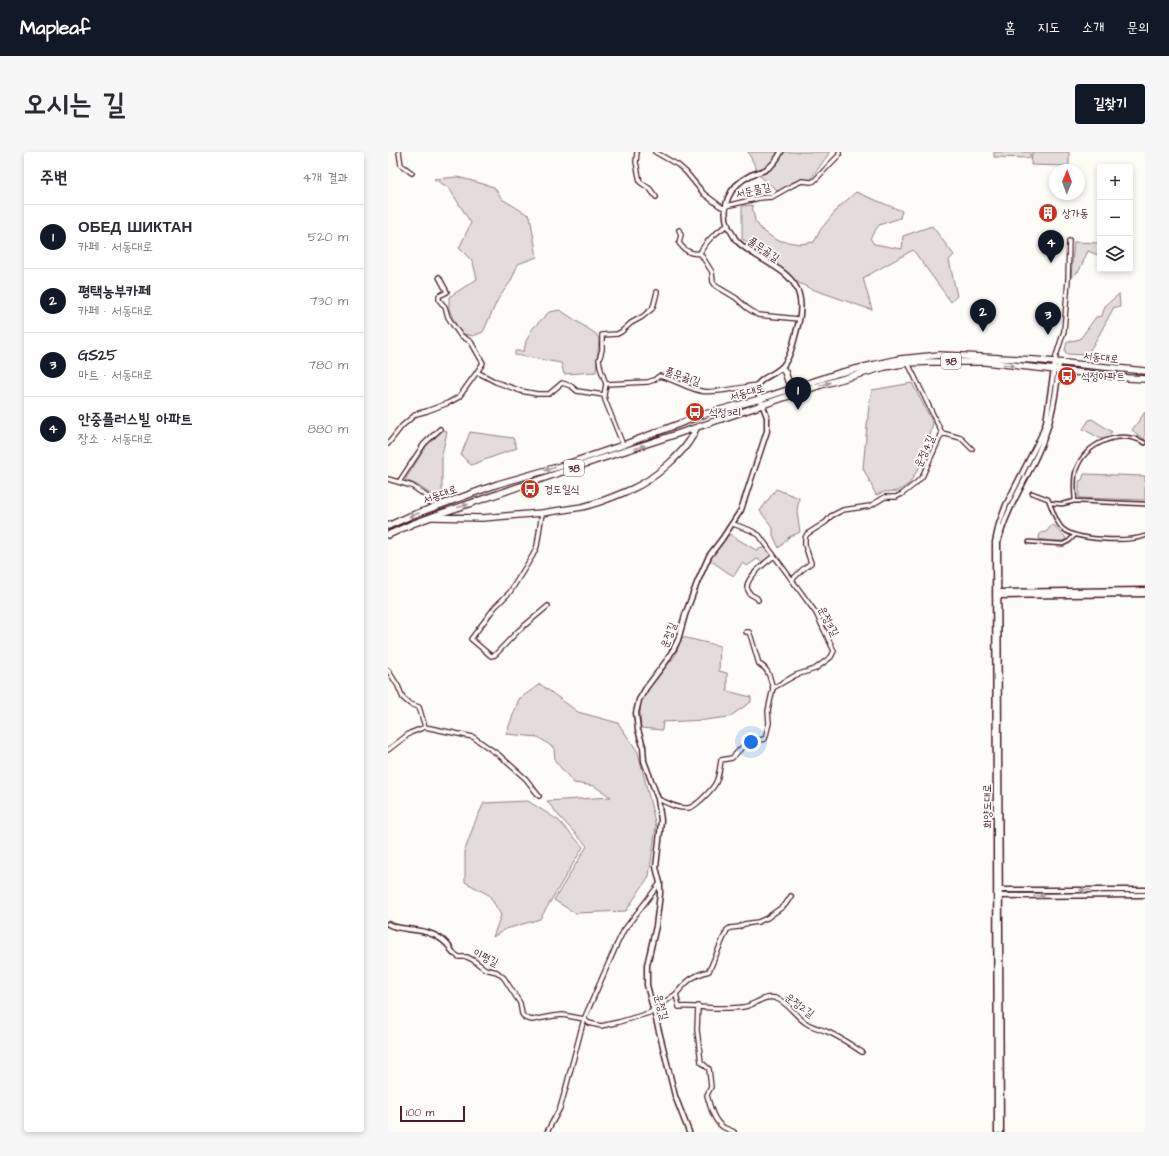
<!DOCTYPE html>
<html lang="ko">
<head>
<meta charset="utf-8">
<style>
	body { margin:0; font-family:"Architects Daughter","Poor Story",sans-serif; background:#f7f7f7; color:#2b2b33 }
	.controls { position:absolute; right:12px; top:12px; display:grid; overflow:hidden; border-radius:4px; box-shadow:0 2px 6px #0003 }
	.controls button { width:36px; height:36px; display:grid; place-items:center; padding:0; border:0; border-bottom:1px solid #e1e1e2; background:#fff; color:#2b2b33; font:20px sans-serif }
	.compass { position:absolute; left:661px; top:12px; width:36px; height:36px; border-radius:50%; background:#fff; box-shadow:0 2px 6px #0003; rotate:1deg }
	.scale { position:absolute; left:12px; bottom:10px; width:65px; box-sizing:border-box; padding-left:4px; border:2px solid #4a1f2b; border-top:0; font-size:11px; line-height:14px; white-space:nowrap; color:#4a1f2b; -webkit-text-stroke:3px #fdfcf7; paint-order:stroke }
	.you { position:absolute; left:363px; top:590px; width:14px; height:14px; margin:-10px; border:3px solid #fff; border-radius:50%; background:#1a73e8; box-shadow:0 0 0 6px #1a73e833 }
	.badge { display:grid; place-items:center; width:26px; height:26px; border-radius:50%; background:#111827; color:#fff; font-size:13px; font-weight:700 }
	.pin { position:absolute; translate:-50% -33px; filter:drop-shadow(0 1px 2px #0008) }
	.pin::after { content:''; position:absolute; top:21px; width:14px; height:12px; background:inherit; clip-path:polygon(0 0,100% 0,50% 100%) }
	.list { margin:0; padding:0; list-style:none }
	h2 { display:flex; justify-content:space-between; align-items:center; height:52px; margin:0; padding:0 16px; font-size:17px }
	h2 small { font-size:13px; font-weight:400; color:#7c7c81 }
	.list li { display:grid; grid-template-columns:26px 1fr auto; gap:12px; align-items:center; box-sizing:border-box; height:64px; padding:0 16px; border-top:1px solid #e1e1e2 }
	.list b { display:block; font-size:15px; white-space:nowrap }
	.list p { margin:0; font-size:13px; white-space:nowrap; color:#7c7c81 }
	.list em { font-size:13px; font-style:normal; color:#7c7c81 }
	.icon { flex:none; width:22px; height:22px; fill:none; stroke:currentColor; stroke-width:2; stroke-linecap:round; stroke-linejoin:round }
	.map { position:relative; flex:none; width:757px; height:980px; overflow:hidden; border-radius:4px }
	header { display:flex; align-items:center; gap:24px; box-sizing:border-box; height:56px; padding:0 20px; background:#111827; color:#fff }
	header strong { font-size:19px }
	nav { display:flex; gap:22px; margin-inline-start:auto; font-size:14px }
	.intro { display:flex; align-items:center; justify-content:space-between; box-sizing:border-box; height:96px; padding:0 24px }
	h1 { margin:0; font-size:28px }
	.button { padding:10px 18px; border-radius:4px; background:#111827; color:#fff; font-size:14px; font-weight:700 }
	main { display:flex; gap:24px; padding:0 24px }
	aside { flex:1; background:#fff; border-radius:4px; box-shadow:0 2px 6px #0003 }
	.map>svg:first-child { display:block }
</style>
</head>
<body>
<header>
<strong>Mapleaf</strong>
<nav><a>홈</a><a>지도</a><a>소개</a><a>문의</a></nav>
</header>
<div class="intro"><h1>오시는 길</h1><a class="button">길찾기</a></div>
<main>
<aside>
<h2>주변<small>4개 결과</small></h2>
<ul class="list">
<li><span class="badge">1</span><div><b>ОБЕД ШИКТАН</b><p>카페 · 서동대로</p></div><em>520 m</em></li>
<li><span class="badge">2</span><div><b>평택농부카페</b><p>카페 · 서동대로</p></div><em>730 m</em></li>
<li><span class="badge">3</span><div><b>GS25</b><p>마트 · 서동대로</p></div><em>780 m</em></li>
<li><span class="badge">4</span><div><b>안중플러스빌 아파트</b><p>장소 · 서동대로</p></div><em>880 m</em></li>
</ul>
</aside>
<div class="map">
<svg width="757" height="980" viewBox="0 0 757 980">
	<rect width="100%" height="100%" fill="#fdfcf7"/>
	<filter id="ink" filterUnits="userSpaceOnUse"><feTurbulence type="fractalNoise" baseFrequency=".025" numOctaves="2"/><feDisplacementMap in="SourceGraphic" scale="8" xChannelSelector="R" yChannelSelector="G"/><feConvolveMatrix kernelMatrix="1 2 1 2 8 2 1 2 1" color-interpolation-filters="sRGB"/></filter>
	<g filter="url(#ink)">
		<!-- green -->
		<path fill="#e3dcda" stroke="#967e82" d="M360 0H442L422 28 391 40 372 24Z
			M606 0H642V6L606 5Z
			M644 0H681V14L643 13Z
			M70 25 106 35 114 47 142 64 149 105 130 112 123 129 110 147 95 180 85 184 76 182 69 176 61 157V145L89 127 85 110 71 96 83 71 61 36 46 27Z
			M468 40 514 59 512 66 491 73 482 86 486 92 514 97 515 84 544 74 566 103 561 108 569 144 563 150 525 98 475 126 484 158 421 136 411 131 360 90 354 87V54L364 53 367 69 374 78 388 88 412 92 426 90 433 77 450 56Z
			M686 90 712 91V104L700 99 691 119 683 125Z
			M731 142 732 155H726L711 183 699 203 678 202 677 198 679 190 692 187 708 165 714 164 717 154Z
			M172 158 208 182 211 187 208 220 176 222 173 211 127 203V199H136L138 189 145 176 161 160Z
			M524 231 545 271 537 306 521 332 510 339 496 340 488 343 475 316 481 253 484 238Z
			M757 260V288L744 278Z
			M704 267 724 280 713 287 695 277 701 268Z
			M56 278 59 280 54 302V341L47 345 29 333 17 328 39 293Z
			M82 280 125 286 129 296 83 313 73 303Z
			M696 322 757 324V348L691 346V329L694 328Z
			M388 337 411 346 409 360 412 380 401 385 391 396 385 383V376L372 359Z
			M664 373 667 374C669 379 675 381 678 386L676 389H662L651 387 652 381 658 380Z
			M336 379 368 398 377 395 384 403 375 410 369 407 359 414 354 411 346 424 339 420 322 408Z
			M294 485 332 494 331 519 339 521V539L363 545V550L341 565 317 568 275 570 274 578 253 576 252 562 253 549 263 534 287 504Z
			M152 532 190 560 230 571 250 600 268 674 261 724 238 759 187 761 166 748 199 694 171 664 159 649 223 645 206 634 186 631 167 609 166 596 150 585 118 582 131 547Z
			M140 649 170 668 195 695 152 767 118 777 105 785 113 763 101 743 77 730V698L87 670 96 651Z"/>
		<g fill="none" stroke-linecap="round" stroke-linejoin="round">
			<defs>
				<path id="pedestrian" d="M644 341 660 347C664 356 667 368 673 375 685 389 740 390 757 384
					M687 349C686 339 685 328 688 318 698 290 732 277 757 291
					M662 351 674 352 687 349 757 352
					M641 390 675 392 681 389 687 383"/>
				<path id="minor" d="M11 0 13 13 24 21
					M249 0 248 10 252 30 262 37 268 45
					M267 0 290 13 298 20 316 42 332 54 338 57
					M338 54 371 46 384 45 405 33 414 29 423 30 426 29 451 3V0
					M291 78 293 83 291 91C296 98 303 103 312 101L324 120 325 130 328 134 348 146 359 156 370 163 411 167
					M312 101C317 90 329 79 340 73
					M51 125 59 140 51 144V148L57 155 60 165 65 173 72 183 83 190 95 211 89 220 108 230 133 239 149 242H161L174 231 183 234 189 239 216 243
					M667 210 668 204 676 179 680 128 681 89
					M218 232 213 218 211 208 214 198V183L229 182 233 180 243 171 254 165 264 157 266 152 269 140
					M554 281 573 286 584 297
					M0 292 14 274 28 262 39 259 60 251 71 245 89 220
					M235 293 217 248 216 243 218 232 260 230 266 228 271 224C286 227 298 236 313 239 325 242 355 235 369 233
					M0 327 24 334 51 353
					M11 330 36 292 52 277
					M154 361 149 394 145 403 122 440 107 455 83 487 103 504 107 503 130 479 160 454
					M404 428 414 418 423 411 417 393V386L419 382 438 370 443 364 455 358 482 354 497 345H508L514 342 528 331 534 325 554 281 520 211
					M370 448 369 446 362 442C361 440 360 438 359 436 358 426 378 410 386 404
					M358 480H361L363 485 371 512C382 518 381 525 385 536
					M0 518 10 534 15 546 22 552 31 555 37 575
					M0 598 22 581 37 575 85 585 111 603 138 627 151 644
					M270 647C280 651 289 657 300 656 306 655 308 652 313 648 329 633 330 630 333 608L344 606 359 590 377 587 381 571 380 559 385 536 408 523 427 517 443 505 446 499 428 461 371 383 362 378 345 372
					M65 801 71 805H79L85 808 97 817 109 820 116 826 132 851 134 862 137 866 144 868 165 864 175 863 196 867 201 871 213 874 231 870 261 861 288 842 291 855C312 854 334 858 355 855 366 854 375 843 387 846 400 850 407 864 418 871 424 875 433 877 440 880 452 885 463 893 474 900
					M288 842C299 829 304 824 321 819L339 778 342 776 351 775 356 772 370 770 379 766 397 753 403 744
					M310 854 309 878 313 910 321 917 323 935 319 943C322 954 325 968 335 975 338 977 343 978 346 980
					M159 980 172 956 177 939 196 867 229 792 236 778 272 731"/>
				<path id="tertiary" d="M607 440 757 438
					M607 444 757 442
					M609 738H757
					M611 744 757 743
					M0 772C9 777 17 776 27 778 43 780 58 786 65 801
					M301 980 287 944 274 891 259 833V813L268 774 272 742V731L268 715 272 680 273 668 270 647 256 609 255 594 250 578 248 561 251 548 258 536 279 508 286 496 290 488 297 463 309 431 321 404 334 387 353 358 379 279V265L369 238V233C376 223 391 222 397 211 404 201 406 188 409 177 413 163 415 148 408 135 398 115 365 106 349 89 346 86 345 82 342 78 337 69 336 56 340 46 344 36 353 28 363 23 369 20 375 20 380 16 386 12 390 6 393 0
					M609 980 607 390 611 372 618 353 653 284 658 270 667 210
					M613 980 610 391C619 353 643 322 656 286 665 263 669 236 671 211"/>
				<path id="primary" d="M394 216 397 220 400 229 406 231 414 230
					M45 365 94 366 154 361 194 355C211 351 228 344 244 337 265 328 301 298 308 276
					M0 374 22 364 110 332 173 314 235 293 317 262 372 247 451 221 489 212 512 207 552 203 575 204 647 208 757 219
					M0 383 24 372 54 361 209 308 283 284 433 233 497 215 520 211 542 210H597L740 226 757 227"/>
			</defs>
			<!-- pedestrian casing -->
			<use href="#pedestrian" stroke="#4a1f2b" stroke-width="5.5"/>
			<!-- minor casing -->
			<use href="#minor" stroke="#4a1f2b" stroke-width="6"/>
			<!-- tertiary casing -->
			<use href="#tertiary" stroke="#4a1f2b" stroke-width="7"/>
			<!-- primary casing -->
			<use href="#primary" stroke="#4a1f2b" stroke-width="8"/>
			<!-- pedestrian -->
			<use href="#pedestrian" stroke="#fdfcf7" stroke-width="2.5"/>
			<!-- minor -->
			<use href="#minor" stroke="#fdfcf7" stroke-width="3.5"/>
			<!-- tertiary -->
			<use href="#tertiary" stroke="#fdfcf7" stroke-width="4"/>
			<!-- primary -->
			<use href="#primary" stroke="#fdfcf7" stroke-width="5.5"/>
		</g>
		<!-- one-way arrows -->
		<defs><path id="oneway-solid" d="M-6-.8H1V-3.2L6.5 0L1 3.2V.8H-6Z"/></defs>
		<g fill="#ac999b">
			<use href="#oneway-solid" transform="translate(621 213) rotate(6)"/>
			<use href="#oneway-solid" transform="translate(437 232) rotate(-17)"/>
			<use href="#oneway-solid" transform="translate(252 295) rotate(-18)"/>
			<use href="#oneway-solid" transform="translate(162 317) rotate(164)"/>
			<use href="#oneway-solid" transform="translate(75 354) rotate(-18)"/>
			<use href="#oneway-solid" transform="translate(26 363) rotate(159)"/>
			<use href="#oneway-solid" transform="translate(697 738) rotate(-180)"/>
			<use href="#oneway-solid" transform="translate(651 744)"/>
		</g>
	</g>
	<!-- icons -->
	<defs>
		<symbol id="building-disc" viewBox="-11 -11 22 22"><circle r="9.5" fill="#c8321e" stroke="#fdfcf7"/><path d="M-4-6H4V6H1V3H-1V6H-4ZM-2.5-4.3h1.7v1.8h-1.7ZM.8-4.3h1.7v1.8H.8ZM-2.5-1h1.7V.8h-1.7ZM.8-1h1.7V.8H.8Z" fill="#fff"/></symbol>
		<symbol id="bus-disc" viewBox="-11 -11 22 22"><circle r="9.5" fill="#c8321e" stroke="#fdfcf7"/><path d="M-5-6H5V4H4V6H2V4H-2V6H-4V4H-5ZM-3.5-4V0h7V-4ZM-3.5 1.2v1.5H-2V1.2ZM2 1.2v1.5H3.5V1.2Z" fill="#fff"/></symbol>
	</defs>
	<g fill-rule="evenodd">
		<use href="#building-disc" x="649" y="50" width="22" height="22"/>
		<use href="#bus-disc" x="668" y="213" width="22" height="22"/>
		<use href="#bus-disc" x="296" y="249" width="22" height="22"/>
		<use href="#bus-disc" x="131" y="326" width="22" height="22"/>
	</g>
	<g text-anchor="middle" stroke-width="3.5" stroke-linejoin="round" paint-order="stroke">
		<!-- shield labels -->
		<g fill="#fdfcf7" stroke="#806168" stroke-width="1">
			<rect x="553" y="201" width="20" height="16" rx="3"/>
			<rect x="176" y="308" width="20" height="16" rx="3"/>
		</g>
		<g font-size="10" font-weight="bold" fill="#4a1f2b">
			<text x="563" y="213">38</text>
			<text x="186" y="320">38</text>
		</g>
		<!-- street labels -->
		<g font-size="11" fill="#4a1f2b" stroke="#fdfcf7">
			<text transform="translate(365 38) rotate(-13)" y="4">서둔물길</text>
			<text transform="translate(376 97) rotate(34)" y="4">풀무골길</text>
			<text transform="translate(713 205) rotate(6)" y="4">서동대로</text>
			<text transform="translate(295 224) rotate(18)" y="4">풀무골1길</text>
			<text transform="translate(359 240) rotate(-16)" y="4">서동대로</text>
			<text transform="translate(536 299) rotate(-65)" y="4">운정4길</text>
			<text transform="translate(52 342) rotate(-20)" y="4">서동대로</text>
			<text transform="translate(441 469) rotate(63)" y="4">운정3길</text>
			<text transform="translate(280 483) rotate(-69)" y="4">운정길</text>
			<text transform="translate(599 654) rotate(-90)" y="4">화양도대로</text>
			<text transform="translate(98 805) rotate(26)" y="4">이평길</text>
			<text transform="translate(412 853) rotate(36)" y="4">운정2길</text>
			<text transform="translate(274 855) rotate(75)" y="4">운정길</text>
		</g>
		<!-- poi labels -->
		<g font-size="11" fill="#4a1f2b" stroke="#fdfcf7" text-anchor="start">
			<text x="674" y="65">상가동</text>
			<text x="693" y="228">석정아파트</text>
			<text x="321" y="264">석정3리</text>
			<text x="156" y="341">경도일식</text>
		</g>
	</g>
</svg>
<div class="controls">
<button>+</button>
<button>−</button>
<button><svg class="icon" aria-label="layers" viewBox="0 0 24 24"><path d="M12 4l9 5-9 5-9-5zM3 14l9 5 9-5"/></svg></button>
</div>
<svg class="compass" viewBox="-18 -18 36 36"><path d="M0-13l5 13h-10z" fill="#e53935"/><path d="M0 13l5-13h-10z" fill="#7c7c81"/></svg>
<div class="scale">100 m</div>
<div class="you"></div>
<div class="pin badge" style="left:410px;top:258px">1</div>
<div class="pin badge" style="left:595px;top:180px">2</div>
<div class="pin badge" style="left:660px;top:183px">3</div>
<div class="pin badge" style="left:663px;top:111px">4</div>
</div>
</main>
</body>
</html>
